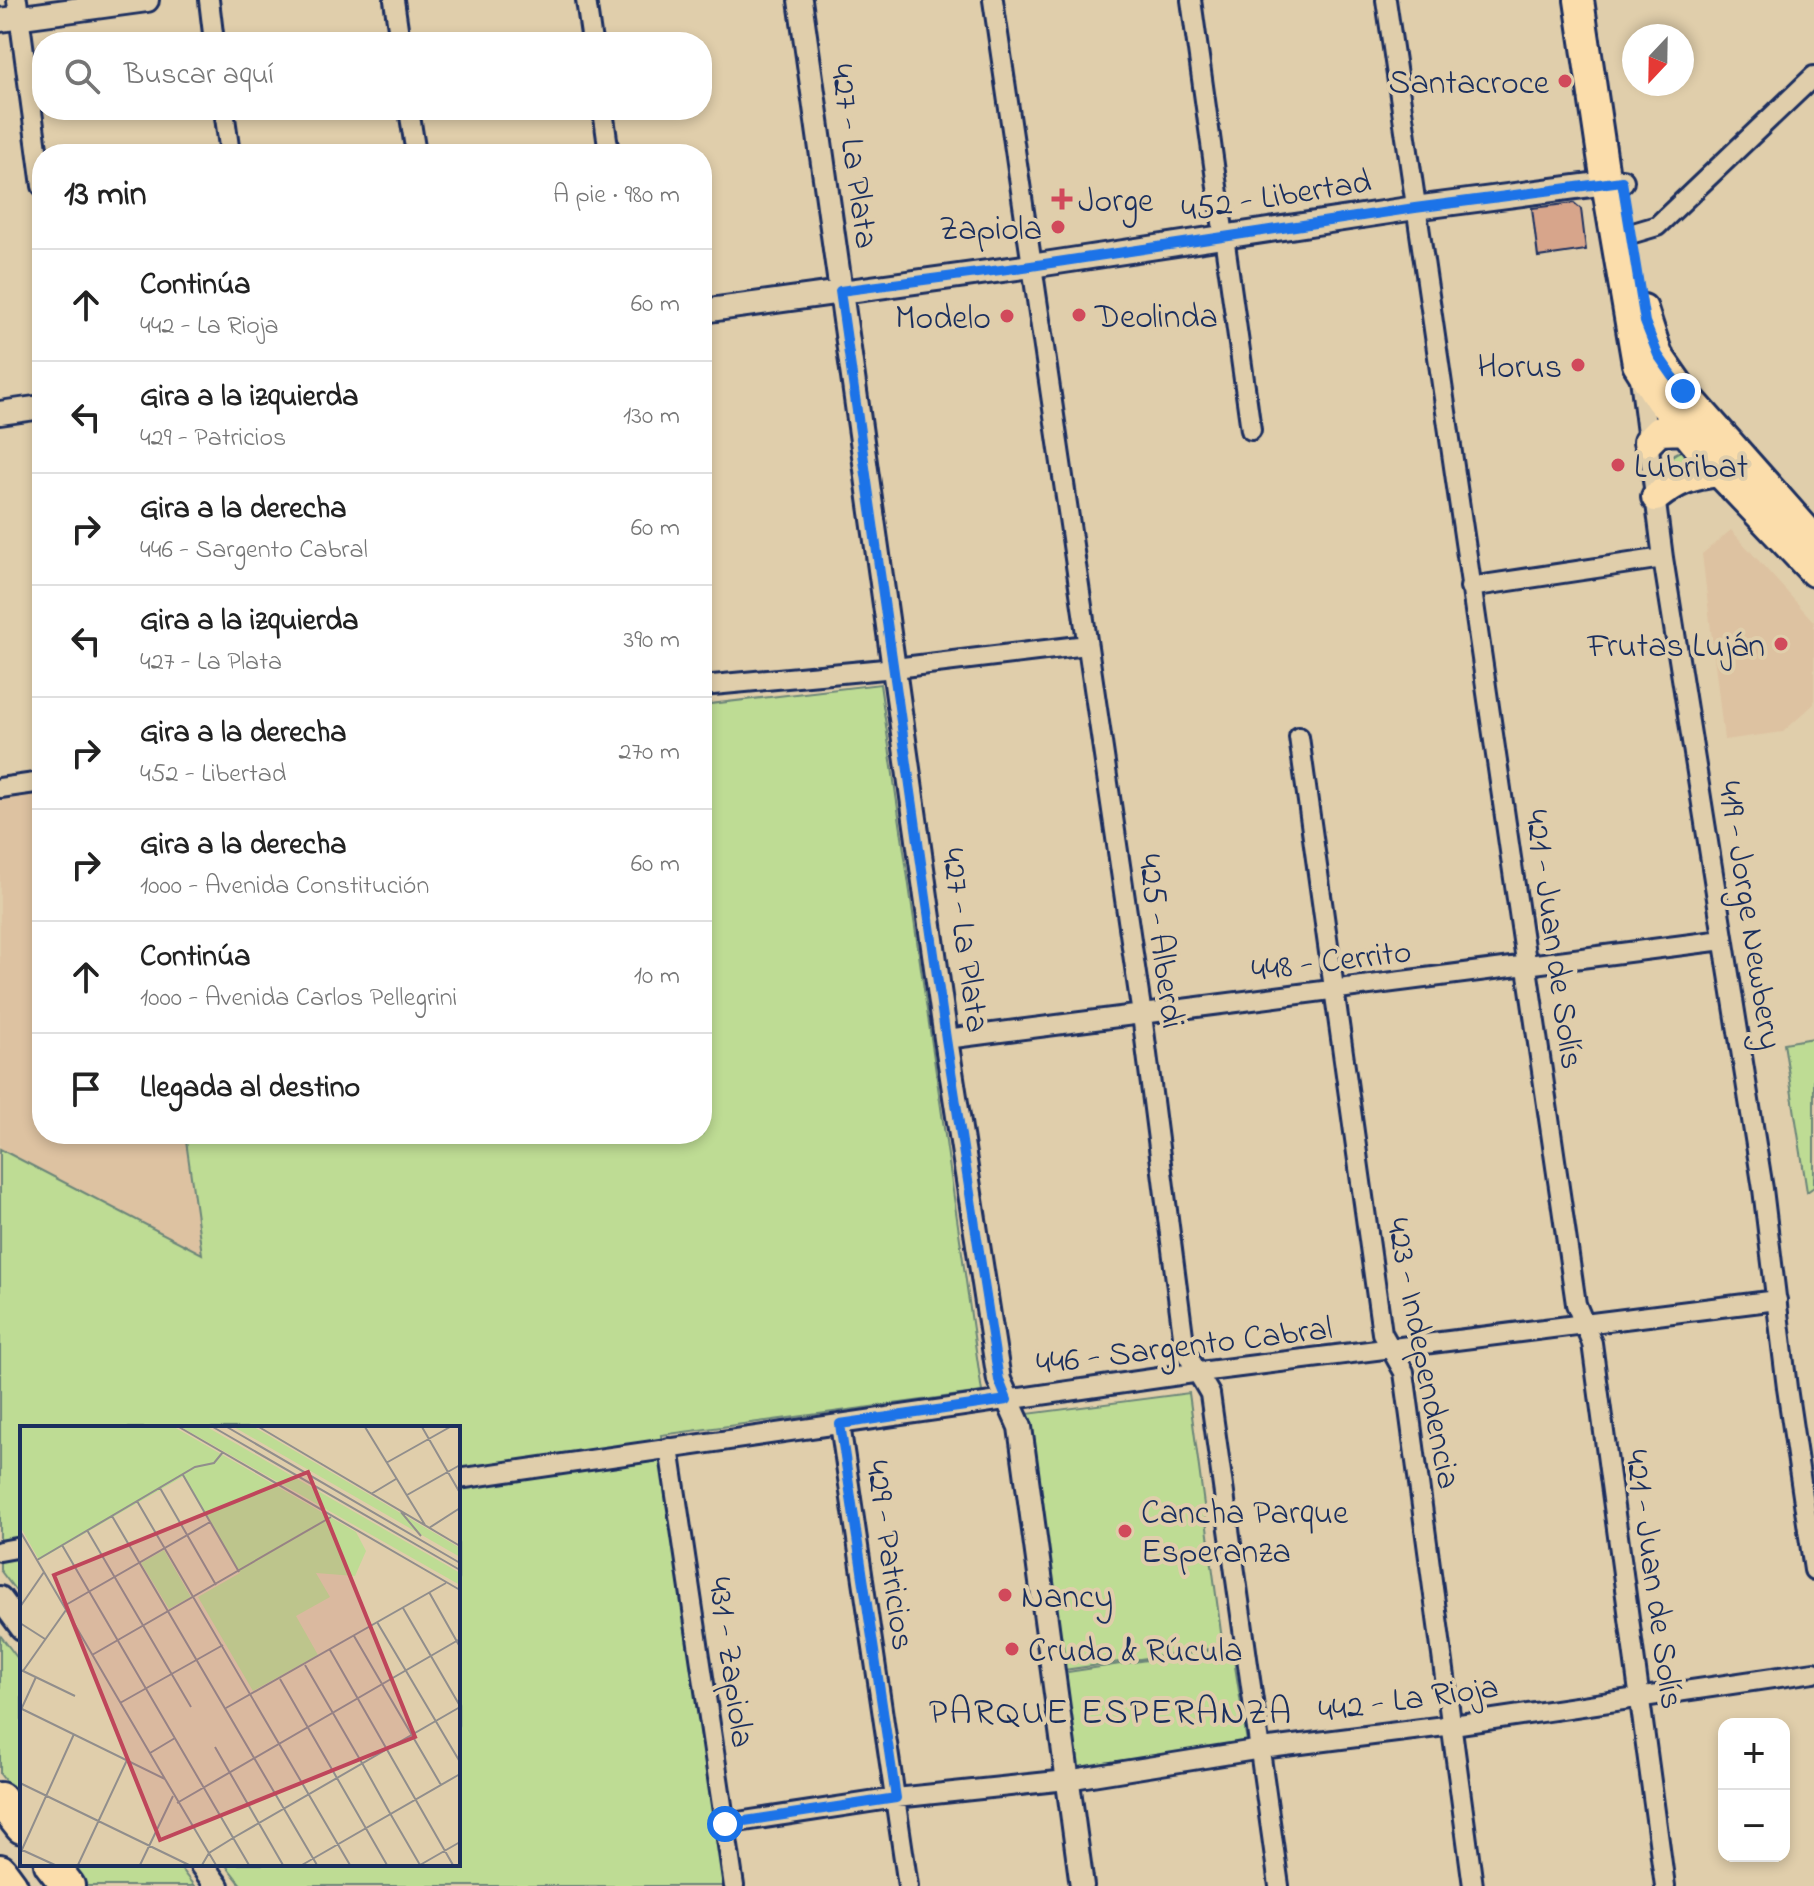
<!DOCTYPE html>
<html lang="es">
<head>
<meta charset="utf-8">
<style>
	body { margin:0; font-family:"Indie Flower",sans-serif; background:#f2f2f2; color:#222 }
	.controls { position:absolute; right:24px; bottom:24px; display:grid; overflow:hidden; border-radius:16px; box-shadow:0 4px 12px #0003 }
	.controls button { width:72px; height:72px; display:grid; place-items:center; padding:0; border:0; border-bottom:2px solid #e0e0e0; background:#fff; color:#222; font:40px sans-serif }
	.compass { position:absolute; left:1622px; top:24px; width:72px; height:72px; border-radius:50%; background:#fff; box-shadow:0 4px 12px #0003; rotate:202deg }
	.stop { position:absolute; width:24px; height:24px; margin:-18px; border:6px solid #1a73e8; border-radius:50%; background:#fff }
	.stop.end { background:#1a73e8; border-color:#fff; box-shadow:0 2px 8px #0008 }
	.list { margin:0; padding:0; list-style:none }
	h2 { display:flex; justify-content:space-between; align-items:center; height:104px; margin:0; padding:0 32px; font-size:34px }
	h2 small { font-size:26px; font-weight:400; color:#767676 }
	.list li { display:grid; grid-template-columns:52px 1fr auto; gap:24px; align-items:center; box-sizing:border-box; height:112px; padding:0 32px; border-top:2px solid #e0e0e0 }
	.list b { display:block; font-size:30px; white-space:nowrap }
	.list p { margin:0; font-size:26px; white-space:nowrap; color:#767676 }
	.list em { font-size:26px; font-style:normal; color:#767676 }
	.icon { flex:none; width:44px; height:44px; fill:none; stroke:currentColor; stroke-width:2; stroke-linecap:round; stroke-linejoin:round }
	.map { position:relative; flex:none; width:1814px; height:1886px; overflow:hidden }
	.search { position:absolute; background:#fff; box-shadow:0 4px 12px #0003; left:32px; top:32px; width:680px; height:88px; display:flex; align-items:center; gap:20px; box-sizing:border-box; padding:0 28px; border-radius:32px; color:#767676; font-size:30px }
	.panel { position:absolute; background:#fff; box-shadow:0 4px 12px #0003; left:32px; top:144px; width:680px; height:1000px; border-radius:32px }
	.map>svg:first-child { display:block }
</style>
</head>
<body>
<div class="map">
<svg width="1814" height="1886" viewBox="0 0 1814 1886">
	<rect width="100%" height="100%" fill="#e0ceab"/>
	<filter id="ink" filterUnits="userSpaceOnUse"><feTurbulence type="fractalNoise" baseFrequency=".0125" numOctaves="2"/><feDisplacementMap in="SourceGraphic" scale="16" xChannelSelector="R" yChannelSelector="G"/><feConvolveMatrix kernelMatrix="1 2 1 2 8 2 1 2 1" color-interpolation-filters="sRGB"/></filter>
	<g filter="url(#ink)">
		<!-- built -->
		<path fill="#ddc2a1" d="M1731 530 1814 622V704L1783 732 1724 740 1702 554Z
			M42 791V1134H185L203 1254 0 1149V797Z"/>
		<!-- green -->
		<path fill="#bedc94" stroke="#6c8679" stroke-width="2" d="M1686 449 1701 463 1661 479C1663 462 1670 454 1686 449Z
			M880 684 982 1392 661 1435 728 1886H242L225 1864H458V1428H22V1599L0 1570V1149L202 1254 185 1134H702V705Z
			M1814 1038V1187L1807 1192 1784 1043Z
			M1189 1393 1223 1647 1064 1670 1027 1414Z
			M0 1635 22 1664V1802L0 1774Z
			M1232 1647 1247 1742 1076 1768 1061 1673Z
			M71 1864H177L194 1886H88Z"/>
		<!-- building -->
		<path fill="#d7a58b" stroke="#1b2f5e" stroke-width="2" d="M1574 203 1581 209 1586 250 1538 257 1532 208Z"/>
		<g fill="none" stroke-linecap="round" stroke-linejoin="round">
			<defs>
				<path id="minor" d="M17 0 42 186
					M209 0 214 42
					M394 0 400 42
					M586 0 592 42
					M993 0 1142 1015 1185 1351 1210 1394 1279 1886
					M1191 0 1251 430
					M1386 0 1576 1304 1592 1343 1665 1886
					M224 110 230 154
					M409 110 416 154
					M603 110 609 154
					M1630 234 1657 226 1814 76
					M1640 378 1663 558 1763 1189 1787 1388 1814 1570
					M1470 587 1663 558
					M702 686 895 668 1087 645
					M1299 737 1382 1333 1404 1372 1473 1886
					M0 788 42 782
					M946 1039 1723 940
					M840 1424 908 1886
					M669 1448 734 1886
					M458 1479 1200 1372 1777 1300
					M0 1551 22 1547
					M725 1824 896 1798 1067 1780 1261 1749 1453 1725 1814 1672"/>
				<path id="tertiary" d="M800 0 946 1039 999 1380 1020 1427 1082 1886
					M0 20 147 0
					M702 311 1031 266 1415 208 1622 181
					M0 413 42 407
					M0 1598 22 1628
					M201 1864 217 1886"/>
				<path id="primary" d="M1579 0 1606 183 1637 364 1659 399 1719 472 1814 572
					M1643 309 1658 355 1683 391 1814 539
					M1648 442 1659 431 1685 430
					M1656 497C1679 479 1690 476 1719 472"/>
				<path id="motorway" d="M0 1799 22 1827
					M51 1864 68 1886
					M0 1871 11 1886"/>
			</defs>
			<!-- minor casing -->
			<use href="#minor" stroke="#1b2f5e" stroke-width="24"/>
			<!-- tertiary casing -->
			<use href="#tertiary" stroke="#1b2f5e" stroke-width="28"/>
			<!-- primary casing -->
			<use href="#primary" stroke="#1b2f5e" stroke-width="34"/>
			<!-- motorway casing -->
			<use href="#motorway" stroke="#1b2f5e" stroke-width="38"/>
			<!-- minor -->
			<use href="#minor" stroke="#e0ceab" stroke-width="18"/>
			<!-- tertiary -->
			<use href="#tertiary" stroke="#e0ceab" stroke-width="22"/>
			<!-- primary -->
			<use href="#primary" stroke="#fbddab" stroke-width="28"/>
			<!-- motorway -->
			<use href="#motorway" stroke="#fbddab" stroke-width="32"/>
		</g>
	</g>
	<g fill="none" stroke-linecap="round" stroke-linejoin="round" filter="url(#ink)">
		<!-- route -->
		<path stroke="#1a73e8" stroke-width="10" d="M725 1824 896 1798 840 1424 1007 1400 999 1380 946 1039 840 291 1031 266 1415 208 1622 181 1645 322 1658 355 1683 391"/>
	</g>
	<!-- markers -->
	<g fill="#d1495b" stroke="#e0ceab" stroke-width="3">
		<circle cx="1565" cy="81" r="8"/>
		<path d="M1058 187h8v8h8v8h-8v8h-8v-8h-8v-8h8z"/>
		<circle cx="1058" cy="227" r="8"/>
		<circle cx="1079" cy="315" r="8"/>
		<circle cx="1007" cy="316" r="8"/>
		<circle cx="1578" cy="365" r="8"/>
		<circle cx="1618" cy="465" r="8"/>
		<circle cx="1781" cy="644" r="8"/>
		<circle cx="1125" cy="1531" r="8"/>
		<circle cx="1005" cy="1595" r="8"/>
		<circle cx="1012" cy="1649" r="8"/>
	</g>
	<g text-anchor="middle" stroke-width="8" stroke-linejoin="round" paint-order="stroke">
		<!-- poi labels -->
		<g font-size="34" fill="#1b2f5e" stroke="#e0ceab" text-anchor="start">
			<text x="1549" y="93" text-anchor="end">Santacroce</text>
			<text x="1078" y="211">Jorge</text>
			<text x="1042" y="239" text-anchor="end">Zapiola</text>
			<text x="1095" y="327">Deolinda</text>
			<text x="991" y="328" text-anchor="end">Modelo</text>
			<text x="1562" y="377" text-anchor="end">Horus</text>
			<text x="1634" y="477">Lubribat</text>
			<text x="1765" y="656" text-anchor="end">Frutas Luján</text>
			<text x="1141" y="1523">Cancha Parque<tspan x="1141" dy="39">Esperanza</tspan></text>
			<text x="1021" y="1607">Nancy</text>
			<text x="1028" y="1661">Crudo &amp; Rúcula</text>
		</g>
		<!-- street labels -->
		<g font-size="34" fill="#1b2f5e" stroke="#e0ceab">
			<text transform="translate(856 156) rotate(82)" y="12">427 - La Plata</text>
			<text transform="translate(1276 194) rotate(-9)" y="12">452 - Libertad</text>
			<text transform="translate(1752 915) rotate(81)" y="12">419 - Jorge Newbery</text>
			<text transform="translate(1556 939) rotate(82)" y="12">421 - Juan de Solís</text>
			<text transform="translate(967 940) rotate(82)" y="12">427 - La Plata</text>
			<text transform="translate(1163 941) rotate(82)" y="12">425 - Alberdi</text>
			<text transform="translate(1331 959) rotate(-7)" y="12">448 - Cerrito</text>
			<text transform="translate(1184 1344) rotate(-7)" y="12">446 - Sargento Cabral</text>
			<text transform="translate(1425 1353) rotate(79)" y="12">423 - Independencia</text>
			<text transform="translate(892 1555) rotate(82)" y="12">429 - Patricios</text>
			<text transform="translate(1656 1579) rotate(82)" y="12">421 - Juan de Solís</text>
			<text transform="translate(733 1662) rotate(82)" y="12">431 - Zapiola</text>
			<text transform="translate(1408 1697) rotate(-8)" y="12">442 - La Rioja</text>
		</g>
		<!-- neighbourhood labels -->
		<g font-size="36" letter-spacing="2" fill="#1b2f5e" stroke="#e0ceab">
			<text x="1111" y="1723">PARQUE ESPERANZA</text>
		</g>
	</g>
	<!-- overview -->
	<g transform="translate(20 1426)">
		<rect width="440" height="440" fill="#e0ceab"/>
		<path d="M0 1H154L336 106 346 125 335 150 296 147 310 171 276 190 298 229 233 265 178 171 220 147 164 50 19 134 0 100ZM161 1H187L440 147V159ZM214 1H234L440 122V131ZM144 124 171 171 149 183 121 137Z" fill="#bedc94"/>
		<path fill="none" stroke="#918e8c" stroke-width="2" d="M159 1 440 164M193 1 440 144M207 1 440 137M239 1 440 120M345 1 405 99M402 1 440 67M366 37 430 1M163 49 219 146M140 62 196 159M351 68 376 53M387 69 440 39M117 75 330 439M381 86 401 110M92 90 297 439M409 102 440 82M67 104 171 281M0 105 145 353M42 119 229 439M17 134 175 41 194 37 203 26M409 166 440 221M44 180 190 96M0 181 24 146M383 182 440 280M357 196 440 336M0 197 25 213M334 210 421 359M310 224 433 439M72 229 311 91M285 239 342 337 371 389 400 439 440 416M1 244 55 270M3 245 46 184M260 253 367 439M100 277 203 219M0 282 145 353 196 439M206 282 426 157M0 286 16 251M195 321 263 439M130 327 155 312M0 357 169 439M157 377 440 213M0 423 35 439M0 428 54 308M58 439 107 334M120 439 153 370M182 439 189 427 213 412 440 281M282 439 440 348"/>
		<path fill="#bf465b" fill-opacity="0.15" stroke="#bf465b" stroke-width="4" d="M288 46 395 311 140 414 34 149Z"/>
		<rect width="440" height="440" fill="none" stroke="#1b2f5e" stroke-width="4"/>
	</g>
</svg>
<div class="controls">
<button>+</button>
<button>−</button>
</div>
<svg class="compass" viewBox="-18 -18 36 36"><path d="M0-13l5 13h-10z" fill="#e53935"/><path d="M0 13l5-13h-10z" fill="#767676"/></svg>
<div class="stop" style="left:725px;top:1824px"></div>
<div class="stop end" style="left:1683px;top:391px"></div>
<div class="search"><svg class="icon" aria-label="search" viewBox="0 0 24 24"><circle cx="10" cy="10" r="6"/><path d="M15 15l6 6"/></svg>Buscar aquí</div>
<section class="panel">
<h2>13 min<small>A pie · 980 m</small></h2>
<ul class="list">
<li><svg class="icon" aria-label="ahead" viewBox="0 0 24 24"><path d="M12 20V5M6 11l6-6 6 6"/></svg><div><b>Continúa</b><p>442 - La Rioja</p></div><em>60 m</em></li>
<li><svg class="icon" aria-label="left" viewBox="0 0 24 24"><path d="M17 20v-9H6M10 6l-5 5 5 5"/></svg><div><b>Gira a la izquierda</b><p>429 - Patricios</p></div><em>130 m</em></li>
<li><svg class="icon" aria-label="right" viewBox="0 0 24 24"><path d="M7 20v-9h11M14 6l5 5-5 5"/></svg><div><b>Gira a la derecha</b><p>446 - Sargento Cabral</p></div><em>60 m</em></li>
<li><svg class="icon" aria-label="left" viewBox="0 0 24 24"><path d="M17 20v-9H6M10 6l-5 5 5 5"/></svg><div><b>Gira a la izquierda</b><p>427 - La Plata</p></div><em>390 m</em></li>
<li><svg class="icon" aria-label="right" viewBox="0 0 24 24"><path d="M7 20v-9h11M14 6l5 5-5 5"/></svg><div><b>Gira a la derecha</b><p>452 - Libertad</p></div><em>270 m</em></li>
<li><svg class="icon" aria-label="right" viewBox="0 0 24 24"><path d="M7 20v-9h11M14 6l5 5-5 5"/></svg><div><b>Gira a la derecha</b><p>1000 - Avenida Constitución</p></div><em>60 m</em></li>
<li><svg class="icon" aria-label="ahead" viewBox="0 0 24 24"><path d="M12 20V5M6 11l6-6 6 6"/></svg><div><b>Continúa</b><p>1000 - Avenida Carlos Pellegrini</p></div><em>10 m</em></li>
<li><svg class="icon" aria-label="arrive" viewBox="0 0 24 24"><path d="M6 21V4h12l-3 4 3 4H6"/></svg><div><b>Llegada al destino</b></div></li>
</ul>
</section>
</div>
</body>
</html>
